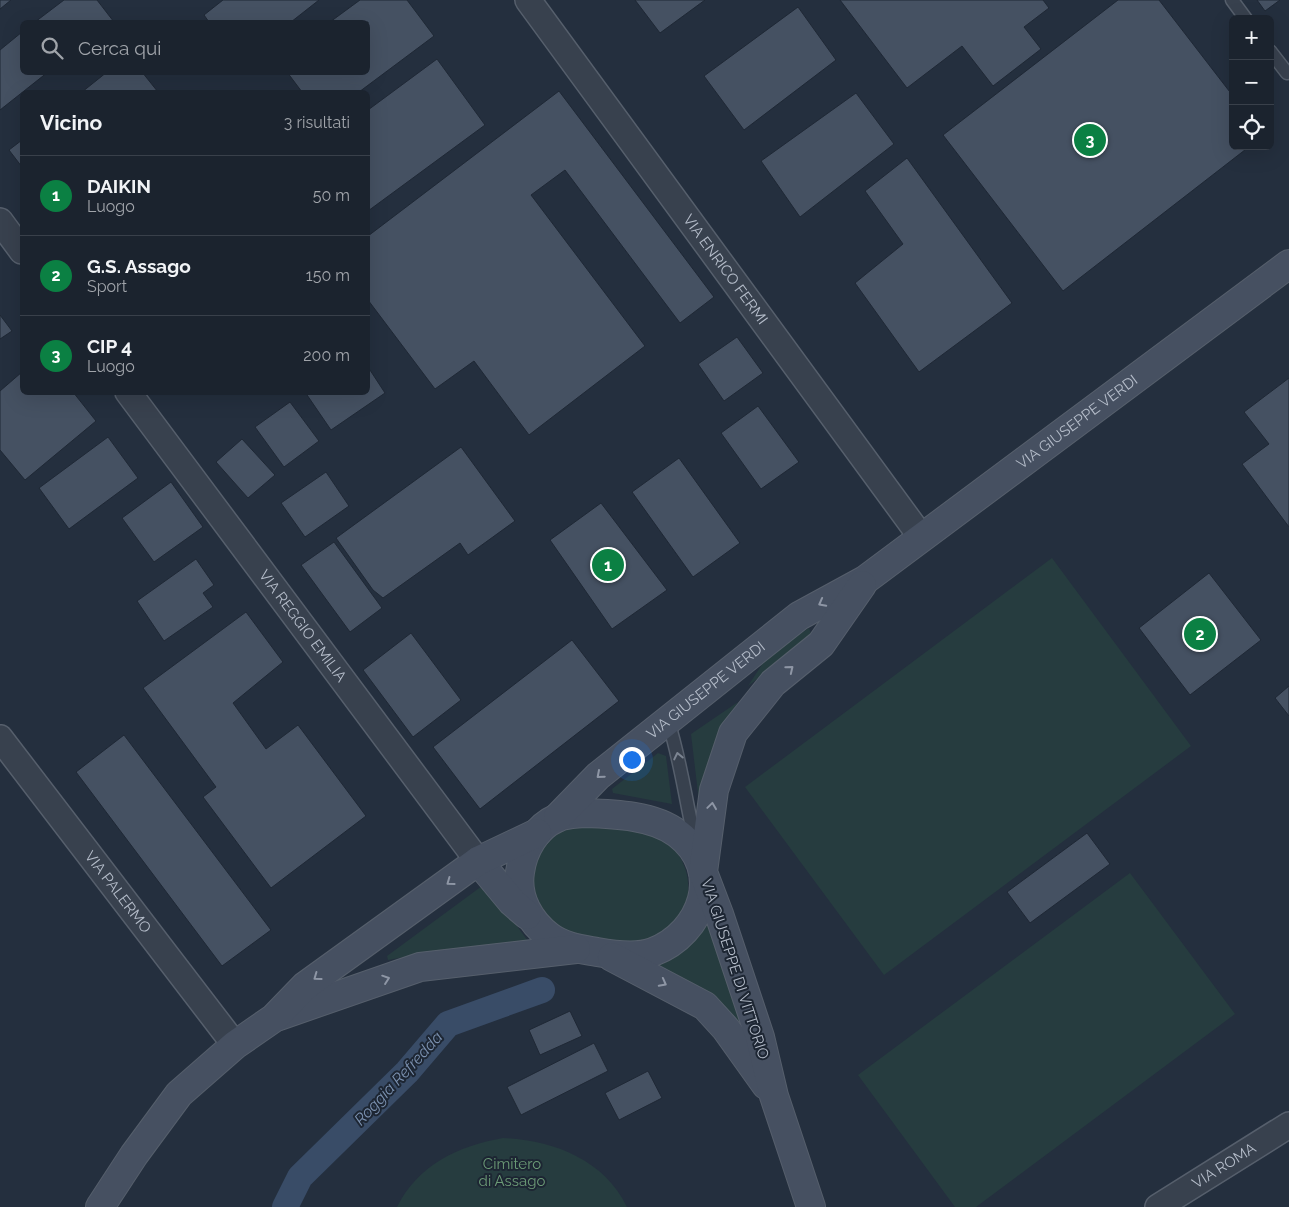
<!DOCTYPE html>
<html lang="it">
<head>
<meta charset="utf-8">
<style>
	body { margin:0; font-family:Raleway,sans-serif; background:#242b36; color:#f1f3f6 }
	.controls { position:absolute; right:15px; top:15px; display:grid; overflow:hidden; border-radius:8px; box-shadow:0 5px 20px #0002 }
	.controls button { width:45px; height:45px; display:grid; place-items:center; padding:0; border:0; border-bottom:1px solid #39404a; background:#1b232e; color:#f1f3f6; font:25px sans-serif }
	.you { position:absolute; left:631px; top:759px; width:18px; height:18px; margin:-12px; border:4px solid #fff; border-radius:50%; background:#1a73e8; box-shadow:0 0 0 8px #1a73e833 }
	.badge { display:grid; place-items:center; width:32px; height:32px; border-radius:50%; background:#0b8043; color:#fff; font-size:16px; font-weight:700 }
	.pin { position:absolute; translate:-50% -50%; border:2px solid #fff; box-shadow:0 1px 5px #0006 }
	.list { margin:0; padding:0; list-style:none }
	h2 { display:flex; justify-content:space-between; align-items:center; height:65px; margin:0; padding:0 20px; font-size:21px }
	h2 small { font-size:16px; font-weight:400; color:#a0a4aa }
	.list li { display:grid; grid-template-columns:32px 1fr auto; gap:15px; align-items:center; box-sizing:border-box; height:80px; padding:0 20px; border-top:1px solid #39404a }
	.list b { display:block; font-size:19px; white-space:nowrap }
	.list p { margin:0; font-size:16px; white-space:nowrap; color:#a0a4aa }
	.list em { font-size:16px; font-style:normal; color:#a0a4aa }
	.icon { flex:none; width:28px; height:28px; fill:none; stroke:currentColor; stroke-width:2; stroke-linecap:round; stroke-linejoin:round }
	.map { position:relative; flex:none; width:1289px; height:1207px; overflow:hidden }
	.search { position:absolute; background:#1b232e; box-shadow:0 5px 20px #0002; left:20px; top:20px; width:350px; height:55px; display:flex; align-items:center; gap:12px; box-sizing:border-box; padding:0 18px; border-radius:8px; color:#a0a4aa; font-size:19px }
	.panel { position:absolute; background:#1b232e; box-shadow:0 5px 20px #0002; left:20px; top:90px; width:350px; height:305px; border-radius:8px }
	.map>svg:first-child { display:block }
</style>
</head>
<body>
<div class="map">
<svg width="1289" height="1207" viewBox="0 0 1289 1207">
	<rect width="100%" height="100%" fill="#242f3e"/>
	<!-- green -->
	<path fill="#263c3f" d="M1052 558 1191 746 884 975 745 787Z
		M809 628 812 637 748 686 769 654Z
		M738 702 723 726 700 810 691 734Z
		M658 753 666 756 672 804 613 793 612 789Z
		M593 824C613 827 637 828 656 836 688 850 698 892 678 920 673 925 666 929 660 934 643 946 625 944 606 940 593 938 576 937 565 931 527 912 522 860 557 834 567 826 580 826 593 824Z
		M1130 873 1235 1014 976 1207H955L858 1075Z
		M486 883 530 944 444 950 388 960 387 956Z
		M708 908 750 1035 644 959Z
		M503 1138C552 1140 604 1159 627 1207H397C418 1165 458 1146 503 1138Z"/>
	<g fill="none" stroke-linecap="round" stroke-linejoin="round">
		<!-- canal -->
		<path stroke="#394c67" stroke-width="26" d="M285 1207 300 1177 407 1072 448 1024 542 990"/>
	</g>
	<!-- building -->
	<path fill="#455162" stroke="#1f2835" d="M0 0H11L0 9Z
		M64 0H97L114 22H35Z
		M223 0H319L291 22H209L204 15Z
		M360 0H407L434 36 359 92H302L287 72H368V22H330Z
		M635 0H705L660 33Z
		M840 0H1043L1049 8 1024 27 1041 49 993 86 962 46 907 88Z
		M1118 0H1159L1233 96V146H1250L1063 291 943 135Z
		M1257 0H1280L1265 11Z
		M798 7 836 60 744 130 704 76Z
		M22 32V72H48L0 110V50Z
		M437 59 485 125 368 211V110Z
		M107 72H142L158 92H82Z
		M559 91 714 297 680 323 565 170 531 195 645 346 529 435 474 361 435 389 368 300V236Z
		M856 93 894 144 800 217 761 161Z
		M22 140V167L9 150Z
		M907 158 1012 303 919 372 855 283 903 244 865 191Z
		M0 315 12 331 0 339Z
		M737 337 763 373 724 401 698 364Z
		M368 367 385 393 331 430 305 392H368Z
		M22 372V392H73L96 421 25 480 0 450V391Z
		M1289 378V527L1242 464 1269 444 1244 412Z
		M290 402 319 441 284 467 255 427Z
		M758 406 799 462 761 489 721 433Z
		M108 437 138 478 69 529 39 488Z
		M242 439 275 475 248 498 216 462Z
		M461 447 515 521 468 555 460 543 383 598 373 590 336 538Z
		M679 458 740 543 693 577 632 492Z
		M326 472 349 506 305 537 281 503Z
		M171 482 203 527 154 562 122 518Z
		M601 503 667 590 612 629 550 540Z
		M334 542 382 608 350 632 301 565Z
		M196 559 214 585 203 593 213 607 164 641 137 601Z
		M1209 573 1261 640 1190 695 1139 628Z
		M246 612 283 662 233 703 266 749 298 725 366 816 271 888 203 797 216 787 143 688Z
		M411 633 461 700 413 737 363 670Z
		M572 640 619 701 480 809 433 747Z
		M1289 686V716L1275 698Z
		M124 735 271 930 222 966 76 772Z
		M1087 833 1110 864 1030 923 1007 892Z
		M570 1011 582 1036 540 1055 529 1030Z
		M594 1043 608 1071 521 1115 507 1087Z
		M648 1071 662 1098 619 1120 605 1093Z"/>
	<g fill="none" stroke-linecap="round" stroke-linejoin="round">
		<defs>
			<path id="lane" d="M1232 0 1246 19
				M1270 51 1287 73
				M668 721C681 761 686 804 696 845"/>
			<g id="street">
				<path id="s1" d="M528 0 922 538"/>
				<path d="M0 221 22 251"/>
				<path id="s2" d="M128 392 478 861"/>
				<path id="s3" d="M0 738 235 1045"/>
				<path id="s4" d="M1158 1207 1289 1125"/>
			</g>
			<g id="secondary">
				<path d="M583 813C613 814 654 815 678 834 725 870 703 933 653 952 637 958 614 955 597 952 581 949 564 947 550 937 530 922 516 898 520 872 523 850 536 827 557 818 564 814 575 814 583 813Z"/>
				<path id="s5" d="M558 817 598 776 799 616 865 580 1289 264"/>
				<path d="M478 861 512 902 527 915"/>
				<path d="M612 957 705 1006 726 1029 766 1085"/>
				<path d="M279 1016 420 967 576 949"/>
				<path d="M100 1207 134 1155 179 1094 235 1045 274 1018 305 986 478 861 537 833"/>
				<path d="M811 1207 774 1096 760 1037 719 914 703 872 714 790 733 733 773 683 821 644 862 585"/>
			</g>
		</defs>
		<!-- lane casing -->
		<use href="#lane" stroke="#565f6c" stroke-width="15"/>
		<!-- street casing -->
		<use href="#street" stroke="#565f6c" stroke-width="28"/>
		<!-- secondary casing -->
		<use href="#secondary" stroke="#565f6c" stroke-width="30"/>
		<!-- lane -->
		<use href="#lane" stroke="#38414e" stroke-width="12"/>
		<!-- street -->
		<use href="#street" stroke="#38414e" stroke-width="25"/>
		<!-- secondary -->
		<use href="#secondary" stroke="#465061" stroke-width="28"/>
	</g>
	<!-- one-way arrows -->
	<defs><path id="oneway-chevron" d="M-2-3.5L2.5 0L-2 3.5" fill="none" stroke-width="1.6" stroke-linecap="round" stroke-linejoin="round" transform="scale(1.25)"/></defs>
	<g stroke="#8e96a5">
		<use href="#oneway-chevron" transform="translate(822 603) rotate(152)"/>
		<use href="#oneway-chevron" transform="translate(790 669) rotate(-39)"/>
		<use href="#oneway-chevron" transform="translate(600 775) rotate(139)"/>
		<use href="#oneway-chevron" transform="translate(712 806) rotate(-82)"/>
		<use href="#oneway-chevron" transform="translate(450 882) rotate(144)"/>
		<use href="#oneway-chevron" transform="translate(317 977) rotate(144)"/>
		<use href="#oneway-chevron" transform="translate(386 979) rotate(-19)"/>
		<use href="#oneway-chevron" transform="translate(663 983) rotate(28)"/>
	</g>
	<use stroke="#7c8592" href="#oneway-chevron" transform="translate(678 756) rotate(-102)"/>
	<g text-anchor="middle" stroke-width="4" stroke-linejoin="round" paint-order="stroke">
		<!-- street labels -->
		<g font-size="15" fill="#b4bcc9" stroke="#1d2633">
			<text dy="5" stroke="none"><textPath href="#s1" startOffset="334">VIA ENRICO FERMI</textPath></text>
			<text dy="5" stroke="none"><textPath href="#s5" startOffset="654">VIA GIUSEPPE VERDI</textPath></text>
			<text dy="5" stroke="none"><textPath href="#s2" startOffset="292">VIA REGGIO EMILIA</textPath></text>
			<text dy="5" stroke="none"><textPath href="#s5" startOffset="195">VIA GIUSEPPE VERDI</textPath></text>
			<text dy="5" stroke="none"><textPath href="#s3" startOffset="194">VIA PALERMO</textPath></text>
			<text transform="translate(735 969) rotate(72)" y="5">VIA GIUSEPPE DI VITTORIO</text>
			<text dy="5" stroke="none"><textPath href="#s4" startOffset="78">VIA ROMA</textPath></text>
		</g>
		<!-- park labels -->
		<g font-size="15" fill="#6b9a76" stroke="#1d2633">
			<text x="512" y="1169">Cimitero<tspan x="512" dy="17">di Assago</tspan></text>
		</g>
		<!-- water labels -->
		<g font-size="16" font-style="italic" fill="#7c92b1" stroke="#1d2633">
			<text transform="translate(398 1078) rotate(-47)" y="6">Roggia Refredda</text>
		</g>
	</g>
</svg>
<div class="controls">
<button>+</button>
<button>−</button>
<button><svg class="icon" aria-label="locate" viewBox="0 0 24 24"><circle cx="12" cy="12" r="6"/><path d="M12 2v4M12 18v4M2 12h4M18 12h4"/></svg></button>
</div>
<div class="you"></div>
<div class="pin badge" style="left:608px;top:565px">1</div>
<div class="pin badge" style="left:1200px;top:634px">2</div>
<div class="pin badge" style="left:1090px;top:140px">3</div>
<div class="search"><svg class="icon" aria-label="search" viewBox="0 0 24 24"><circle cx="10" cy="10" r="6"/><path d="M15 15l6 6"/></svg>Cerca qui</div>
<section class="panel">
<h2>Vicino<small>3 risultati</small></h2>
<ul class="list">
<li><span class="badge">1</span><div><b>DAIKIN</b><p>Luogo</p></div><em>50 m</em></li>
<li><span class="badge">2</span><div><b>G.S. Assago</b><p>Sport</p></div><em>150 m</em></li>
<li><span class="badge">3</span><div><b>CIP 4</b><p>Luogo</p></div><em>200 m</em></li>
</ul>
</section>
</div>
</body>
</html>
